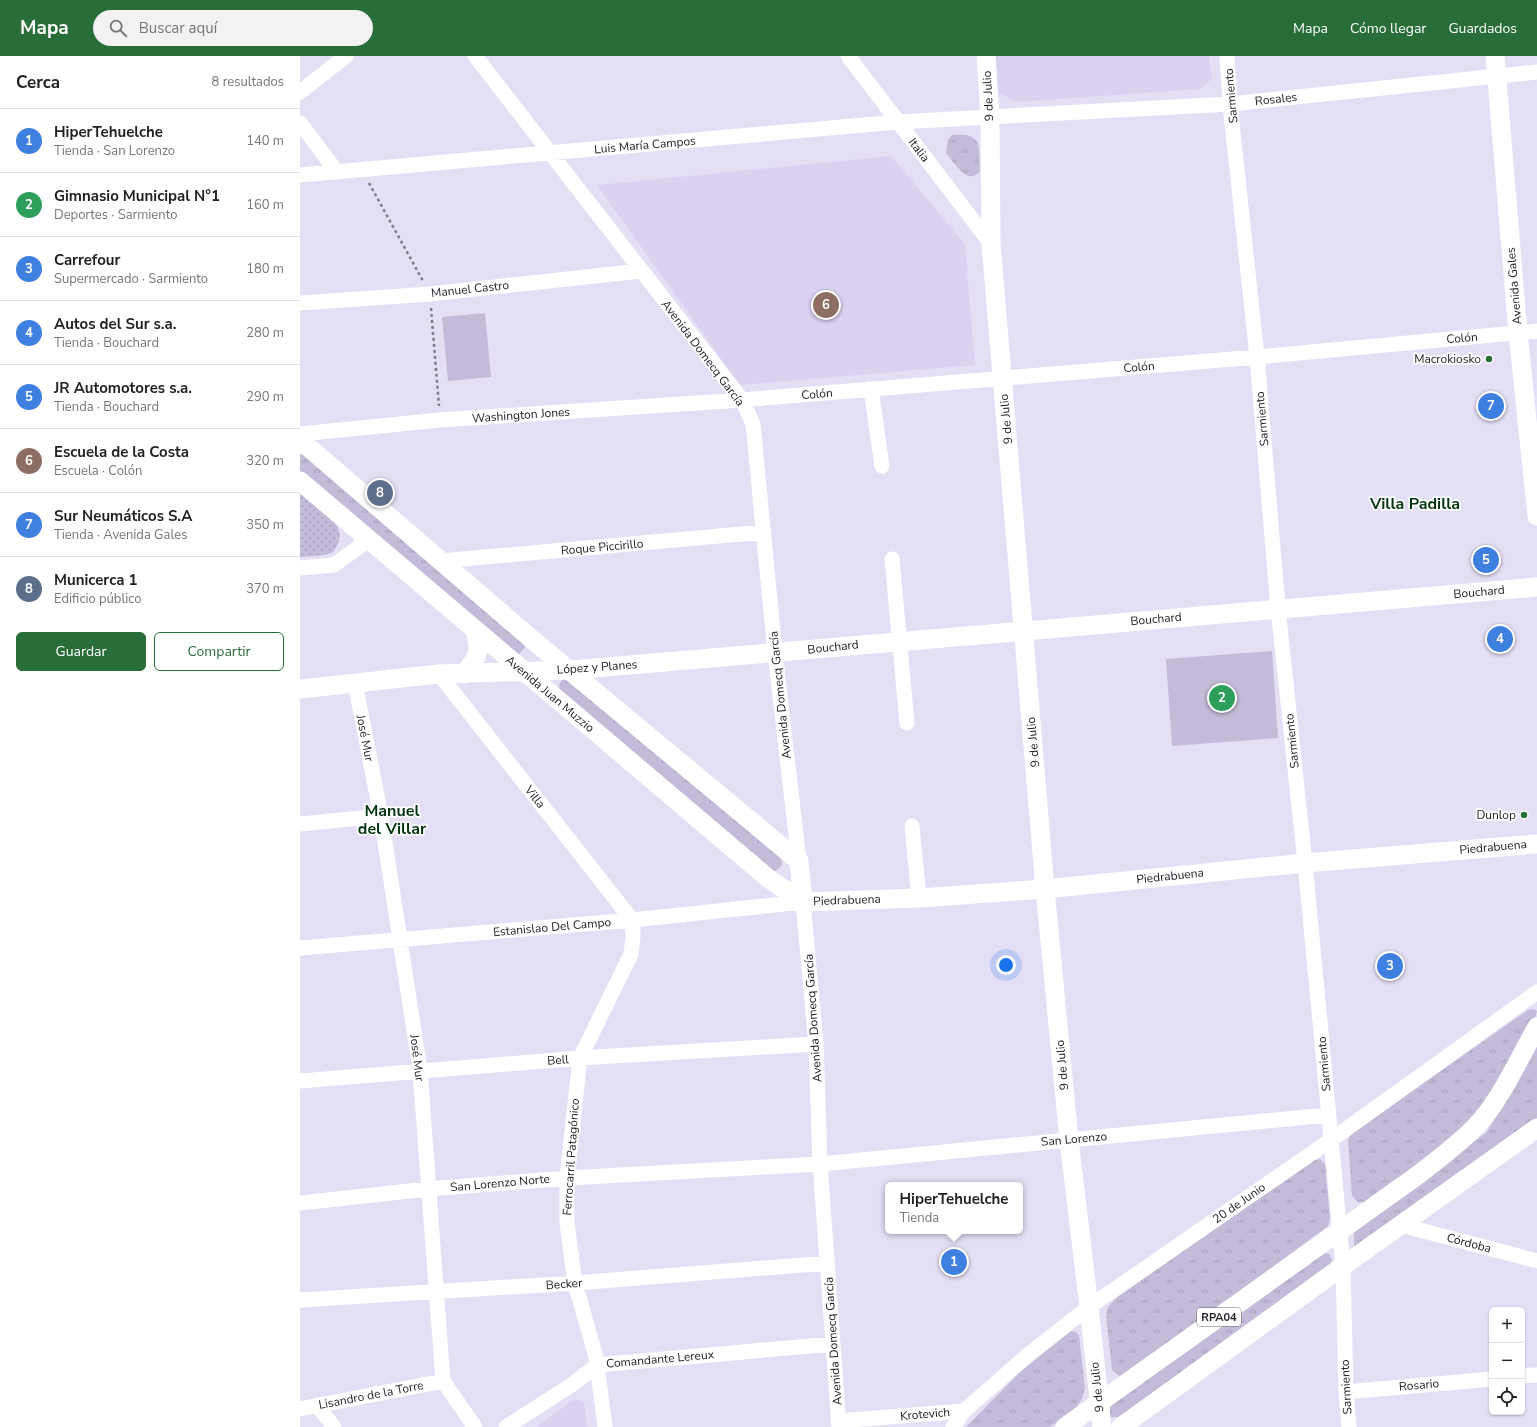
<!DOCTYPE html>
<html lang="es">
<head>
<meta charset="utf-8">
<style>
	body { margin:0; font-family:"Nunito Sans",sans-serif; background:#f2f2f2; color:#222 }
	.controls { position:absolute; right:12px; bottom:12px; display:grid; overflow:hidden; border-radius:6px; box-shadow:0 1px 3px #0004 }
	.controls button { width:36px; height:36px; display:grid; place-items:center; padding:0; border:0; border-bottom:1px solid #e0e0e0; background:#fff; color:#222; font:20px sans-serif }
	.you { position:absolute; left:706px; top:909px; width:14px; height:14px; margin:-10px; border:3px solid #fff; border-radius:50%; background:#1a73e8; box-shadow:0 0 0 6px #1a73e833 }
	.badge { display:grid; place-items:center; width:26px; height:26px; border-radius:50%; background:#296e39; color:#fff; font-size:13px; font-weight:700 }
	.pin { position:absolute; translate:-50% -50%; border:2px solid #fff; box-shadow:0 1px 4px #0006 }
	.popup { position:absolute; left:585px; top:1126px; width:138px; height:52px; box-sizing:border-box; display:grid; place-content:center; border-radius:6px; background:#fff; filter:drop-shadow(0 1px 3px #0005); font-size:13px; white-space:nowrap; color:#767676 }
	.popup b { font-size:15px; color:#222 }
	.popup::after { content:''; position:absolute; left:50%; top:100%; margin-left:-8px; border:8px solid transparent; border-top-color:#fff }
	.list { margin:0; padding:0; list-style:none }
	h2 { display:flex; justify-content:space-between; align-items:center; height:52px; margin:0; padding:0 16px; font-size:17px }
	h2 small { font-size:13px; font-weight:400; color:#767676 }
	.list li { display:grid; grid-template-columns:26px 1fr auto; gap:12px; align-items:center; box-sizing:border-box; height:64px; padding:0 16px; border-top:1px solid #e0e0e0 }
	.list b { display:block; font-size:15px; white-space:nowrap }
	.list p { margin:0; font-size:13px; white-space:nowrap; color:#767676 }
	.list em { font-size:13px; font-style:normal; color:#767676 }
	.actions { display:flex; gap:8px; padding:12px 16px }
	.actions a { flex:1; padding:9px 0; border:1px solid #296e39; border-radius:6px; text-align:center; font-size:14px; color:#296e39 }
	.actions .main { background:#296e39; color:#fff }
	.icon { flex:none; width:22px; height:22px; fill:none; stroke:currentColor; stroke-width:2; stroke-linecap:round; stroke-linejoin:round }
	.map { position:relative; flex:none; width:1237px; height:1371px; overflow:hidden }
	header { display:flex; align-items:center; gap:24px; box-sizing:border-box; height:56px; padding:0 20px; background:#296e39; color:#fff }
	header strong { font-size:19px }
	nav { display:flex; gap:22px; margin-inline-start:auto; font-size:14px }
	.search { width:280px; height:36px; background:#f2f2f2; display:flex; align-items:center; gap:10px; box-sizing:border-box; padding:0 14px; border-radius:22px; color:#767676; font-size:15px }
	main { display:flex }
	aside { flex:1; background:#fff }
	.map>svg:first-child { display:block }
</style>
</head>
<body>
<header>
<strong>Mapa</strong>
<div class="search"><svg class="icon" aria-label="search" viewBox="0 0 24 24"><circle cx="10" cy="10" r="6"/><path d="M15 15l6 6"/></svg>Buscar aquí</div>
<nav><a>Mapa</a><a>Cómo llegar</a><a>Guardados</a></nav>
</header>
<main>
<aside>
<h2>Cerca<small>8 resultados</small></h2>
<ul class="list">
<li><span class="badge" style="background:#3f7fe0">1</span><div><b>HiperTehuelche</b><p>Tienda · San Lorenzo</p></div><em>140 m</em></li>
<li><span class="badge" style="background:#2e9e5b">2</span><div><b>Gimnasio Municipal N°1</b><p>Deportes · Sarmiento</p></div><em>160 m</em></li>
<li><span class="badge" style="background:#3f7fe0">3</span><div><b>Carrefour</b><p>Supermercado · Sarmiento</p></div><em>180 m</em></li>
<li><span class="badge" style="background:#3f7fe0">4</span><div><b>Autos del Sur s.a.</b><p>Tienda · Bouchard</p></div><em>280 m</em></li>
<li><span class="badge" style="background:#3f7fe0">5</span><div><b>JR Automotores s.a.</b><p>Tienda · Bouchard</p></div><em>290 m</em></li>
<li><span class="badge" style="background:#8d6e63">6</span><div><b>Escuela de la Costa</b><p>Escuela · Colón</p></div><em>320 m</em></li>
<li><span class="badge" style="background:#3f7fe0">7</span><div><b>Sur Neumáticos S.A</b><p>Tienda · Avenida Gales</p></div><em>350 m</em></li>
<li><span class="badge" style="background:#5c6f8a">8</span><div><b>Municerca 1</b><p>Edificio público</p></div><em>370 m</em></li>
</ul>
<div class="actions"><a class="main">Guardar</a><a>Compartir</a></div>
</aside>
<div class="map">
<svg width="1237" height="1371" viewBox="0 0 1237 1371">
	<defs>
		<pattern id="grass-tufts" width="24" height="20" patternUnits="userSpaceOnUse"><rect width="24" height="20" fill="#c3bbd7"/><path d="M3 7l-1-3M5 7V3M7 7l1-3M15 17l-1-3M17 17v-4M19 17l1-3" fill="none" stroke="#a7a0b9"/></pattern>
		<pattern id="park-dots" width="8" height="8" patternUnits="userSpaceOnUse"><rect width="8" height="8" fill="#c3bbd7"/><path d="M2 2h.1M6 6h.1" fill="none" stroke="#a7a0b9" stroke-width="1.8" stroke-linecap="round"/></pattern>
	</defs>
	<rect width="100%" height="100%" fill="#e5dff6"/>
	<!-- built -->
	<path fill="#dbd2f0" d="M695 0H909L912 23 900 33 718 46 698 37Z
		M591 100 665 188 675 309 440 329 297 129Z
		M275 1343 284 1346 287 1371H236Z"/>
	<!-- grass -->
	<path fill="url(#grass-tufts)" d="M652 79C684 77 678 88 680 115 668 131 654 106 646 97L648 83Z
		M4 398 224 586 225 591 219 598 211 596 0 415V399Z
		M263 623H270L481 803 482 809 476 815 469 813 260 634 259 628Z
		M1233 953 1237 955 1235 962 1194 1036 1156 1081 1064 1146H1058L1052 1140 1048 1084 1051 1078 1228 954Z
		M1237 989V1064L1054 1191V1176L1056 1173 1187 1076Z
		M1020 1103 1025 1108 1030 1162 1028 1170 827 1318 819 1320 812 1314 806 1260 808 1251 816 1242 1011 1105Z
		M1022 1197 1029 1198 1032 1204 1029 1212 819 1361H809V1354L812 1348Z
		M771 1275 776 1276 779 1280 785 1332 782 1343 774 1355 750 1371H666L720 1316Z"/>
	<!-- park -->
	<path fill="url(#park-dots)" d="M0 435C14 447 47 465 38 487 36 492 34 497 28 498 19 500 9 500 0 501Z"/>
	<!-- pitch -->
	<path fill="#c3bbd7" d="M185 257 191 321 148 325 142 261Z
		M972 595 978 682 872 690 866 603Z"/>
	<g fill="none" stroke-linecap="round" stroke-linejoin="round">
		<!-- path -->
		<path stroke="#7f7b8a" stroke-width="2.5" stroke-dasharray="3 3" stroke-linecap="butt" d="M69 127 123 225
			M131 252 139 350"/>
		<!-- minor -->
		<path stroke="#fff" stroke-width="15" d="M175 0 442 344 453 368 475 597 499 805
			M548 0 691 188
			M927 0 930 48 957 301 978 552 1005 807 1043 1210 1046 1336 1049 1371
			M0 36 46 0
			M0 67 37 116
			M0 119 598 66 930 48 1237 16
			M0 247 130 238 340 215
			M571 333 582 410
			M0 378 140 364 442 344 957 301 1237 275
			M592 503 607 667
			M140 505 464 476
			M0 512 34 509 70 483
			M139 618 332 864 333 880 331 898 280 1002 267 1122V1167L275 1227 296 1301 305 1371
			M55 627 81 760 120 1014 143 1325 175 1371
			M0 768 81 760
			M612 770 619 842
			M0 892 332 864 503 846 516 988 520 1108 539 1371
			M0 1025 280 1002 516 988
			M0 1147 128 1133 267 1122 520 1108 1028 1059
			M1101 1169 1237 1205
			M0 1244 275 1227 527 1207
			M1222 1320 1237 1319
			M1046 1336 1192 1323
			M17 1349 34 1371
			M0 1353 143 1325
			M538 1365 664 1355
			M206 1371 273 1328 297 1309 533 1288
			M653 1371 664 1355 729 1298 789 1251 1031 1084 1237 936"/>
		<!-- major -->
		<path stroke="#fff" stroke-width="19" d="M686 0 690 61 691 188 745 833 769 1084 789 1251 802 1371
			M1195 0 1218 277 1237 460
			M0 384 234 585 499 805 503 846
			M0 425 469 823 503 846
			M164 618C178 601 181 596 175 574
			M0 633 139 618 271 614 1237 531
			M503 846 619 842 745 833 1005 807 1237 788
			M765 1371 1118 1119C1138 1103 1158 1089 1175 1071 1200 1046 1219 1002 1237 971
			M821 1371 1043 1210 1237 1072"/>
	</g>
	<!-- markers -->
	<g fill="#296e39" stroke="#fff" stroke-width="1.5">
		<circle cx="1189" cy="303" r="4"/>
		<circle cx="1224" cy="759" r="4"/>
	</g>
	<g text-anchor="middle" stroke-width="3.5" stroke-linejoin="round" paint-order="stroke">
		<!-- shield labels -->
		<rect fill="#fff" stroke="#656368" stroke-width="1" x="897" y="1252" width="44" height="18" rx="3"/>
		<g font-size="11" font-weight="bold" fill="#232028">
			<text x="919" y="1265">RPA04</text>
		</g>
		<!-- street labels -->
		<g font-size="12" fill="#232028" stroke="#fff">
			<text transform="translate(688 40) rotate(-93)" y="4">9 de Julio</text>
			<text transform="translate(931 40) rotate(-95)" y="4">Sarmiento</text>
			<text transform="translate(976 43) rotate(-6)" y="4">Rosales</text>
			<text transform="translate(345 89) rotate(-5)" y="4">Luis María Campos</text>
			<text transform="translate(619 94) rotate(53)" y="4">Italia</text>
			<text transform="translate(1214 230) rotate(-95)" y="4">Avenida Gales</text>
			<text transform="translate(170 233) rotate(-6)" y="4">Manuel Castro</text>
			<text transform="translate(1162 282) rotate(-5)" y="4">Colón</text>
			<text transform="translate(403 297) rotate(53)" y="4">Avenida Domecq García</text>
			<text transform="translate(839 311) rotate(-5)" y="4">Colón</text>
			<text transform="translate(517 338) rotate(-5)" y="4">Colón</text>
			<text transform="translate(221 359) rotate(-4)" y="4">Washington Jones</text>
			<text transform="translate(706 363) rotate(-95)" y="4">9 de Julio</text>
			<text transform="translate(962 363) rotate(-95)" y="4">Sarmiento</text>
			<text transform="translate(302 491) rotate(-5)" y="4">Roque Piccirillo</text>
			<text transform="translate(1179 536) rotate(-5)" y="4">Bouchard</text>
			<text transform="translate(856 563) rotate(-5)" y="4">Bouchard</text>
			<text transform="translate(533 591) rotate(-6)" y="4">Bouchard</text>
			<text transform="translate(297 611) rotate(-4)" y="4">López y Planes</text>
			<text transform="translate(250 638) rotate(40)" y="4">Avenida Juan Muzzio</text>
			<text transform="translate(480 639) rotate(-96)" y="4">Avenida Domecq García</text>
			<text transform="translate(65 682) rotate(79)" y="4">José Mur</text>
			<text transform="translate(992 685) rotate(-96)" y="4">Sarmiento</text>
			<text transform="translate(733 686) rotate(-95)" y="4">9 de Julio</text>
			<text transform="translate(235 741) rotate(52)" y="4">Villa</text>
			<text transform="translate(1193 791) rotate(-5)" y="4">Piedrabuena</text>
			<text transform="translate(870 820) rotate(-6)" y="4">Piedrabuena</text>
			<text transform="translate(547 844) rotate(-2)" y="4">Piedrabuena</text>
			<text transform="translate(252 871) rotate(-5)" y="4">Estanislao Del Campo</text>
			<text transform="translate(513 962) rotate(-94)" y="4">Avenida Domecq García</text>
			<text transform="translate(117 1002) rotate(83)" y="4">José Mur</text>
			<text transform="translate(258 1004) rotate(-4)" y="4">Bell</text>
			<text transform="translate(1024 1008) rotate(-95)" y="4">Sarmiento</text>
			<text transform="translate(762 1009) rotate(-95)" y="4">9 de Julio</text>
			<text transform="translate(774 1083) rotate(-5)" y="4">San Lorenzo</text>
			<text transform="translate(271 1101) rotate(-86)" y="4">Ferrocarril Patagónico</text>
			<text transform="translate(200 1127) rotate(-5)" y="4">San Lorenzo Norte</text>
			<text transform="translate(939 1147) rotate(-35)" y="4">20 de Junio</text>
			<text transform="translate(1169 1187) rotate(15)" y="4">Córdoba</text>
			<text transform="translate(264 1228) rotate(-4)" y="4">Becker</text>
			<text transform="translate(533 1285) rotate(-94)" y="4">Avenida Domecq García</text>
			<text transform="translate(360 1303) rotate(-5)" y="4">Comandante Lereux</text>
			<text transform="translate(1119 1329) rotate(-5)" y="4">Rosario</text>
			<text transform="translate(797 1331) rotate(-96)" y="4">9 de Julio</text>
			<text transform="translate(1046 1331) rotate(-93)" y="4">Sarmiento</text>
			<text transform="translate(71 1339) rotate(-11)" y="4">Lisandro de la Torre</text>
			<text transform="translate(625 1358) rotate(-5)" y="4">Krotevich</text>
		</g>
		<!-- poi labels -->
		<g font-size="12" fill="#232028" stroke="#fff" text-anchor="end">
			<text x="1181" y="307">Macrokiosko</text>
			<text x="1216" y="763">Dunlop</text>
		</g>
		<!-- district labels -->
		<g font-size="16" font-weight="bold" fill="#013410" stroke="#fff">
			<text x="1115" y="453">Villa Padilla</text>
			<text x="92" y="760">Manuel<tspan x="92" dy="18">del Villar</tspan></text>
		</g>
	</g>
</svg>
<div class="controls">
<button>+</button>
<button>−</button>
<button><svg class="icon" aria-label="locate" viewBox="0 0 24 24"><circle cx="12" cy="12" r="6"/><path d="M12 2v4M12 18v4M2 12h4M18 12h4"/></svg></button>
</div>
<div class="you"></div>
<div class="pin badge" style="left:654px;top:1206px;background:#3f7fe0">1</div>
<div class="popup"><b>HiperTehuelche</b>Tienda</div>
<div class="pin badge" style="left:922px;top:642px;background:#2e9e5b">2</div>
<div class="pin badge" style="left:1090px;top:910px;background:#3f7fe0">3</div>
<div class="pin badge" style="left:1200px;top:583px;background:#3f7fe0">4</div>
<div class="pin badge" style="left:1186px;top:504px;background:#3f7fe0">5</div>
<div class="pin badge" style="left:526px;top:249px;background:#8d6e63">6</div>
<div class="pin badge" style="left:1191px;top:350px;background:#3f7fe0">7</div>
<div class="pin badge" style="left:80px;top:437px;background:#5c6f8a">8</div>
</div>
</main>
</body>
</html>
